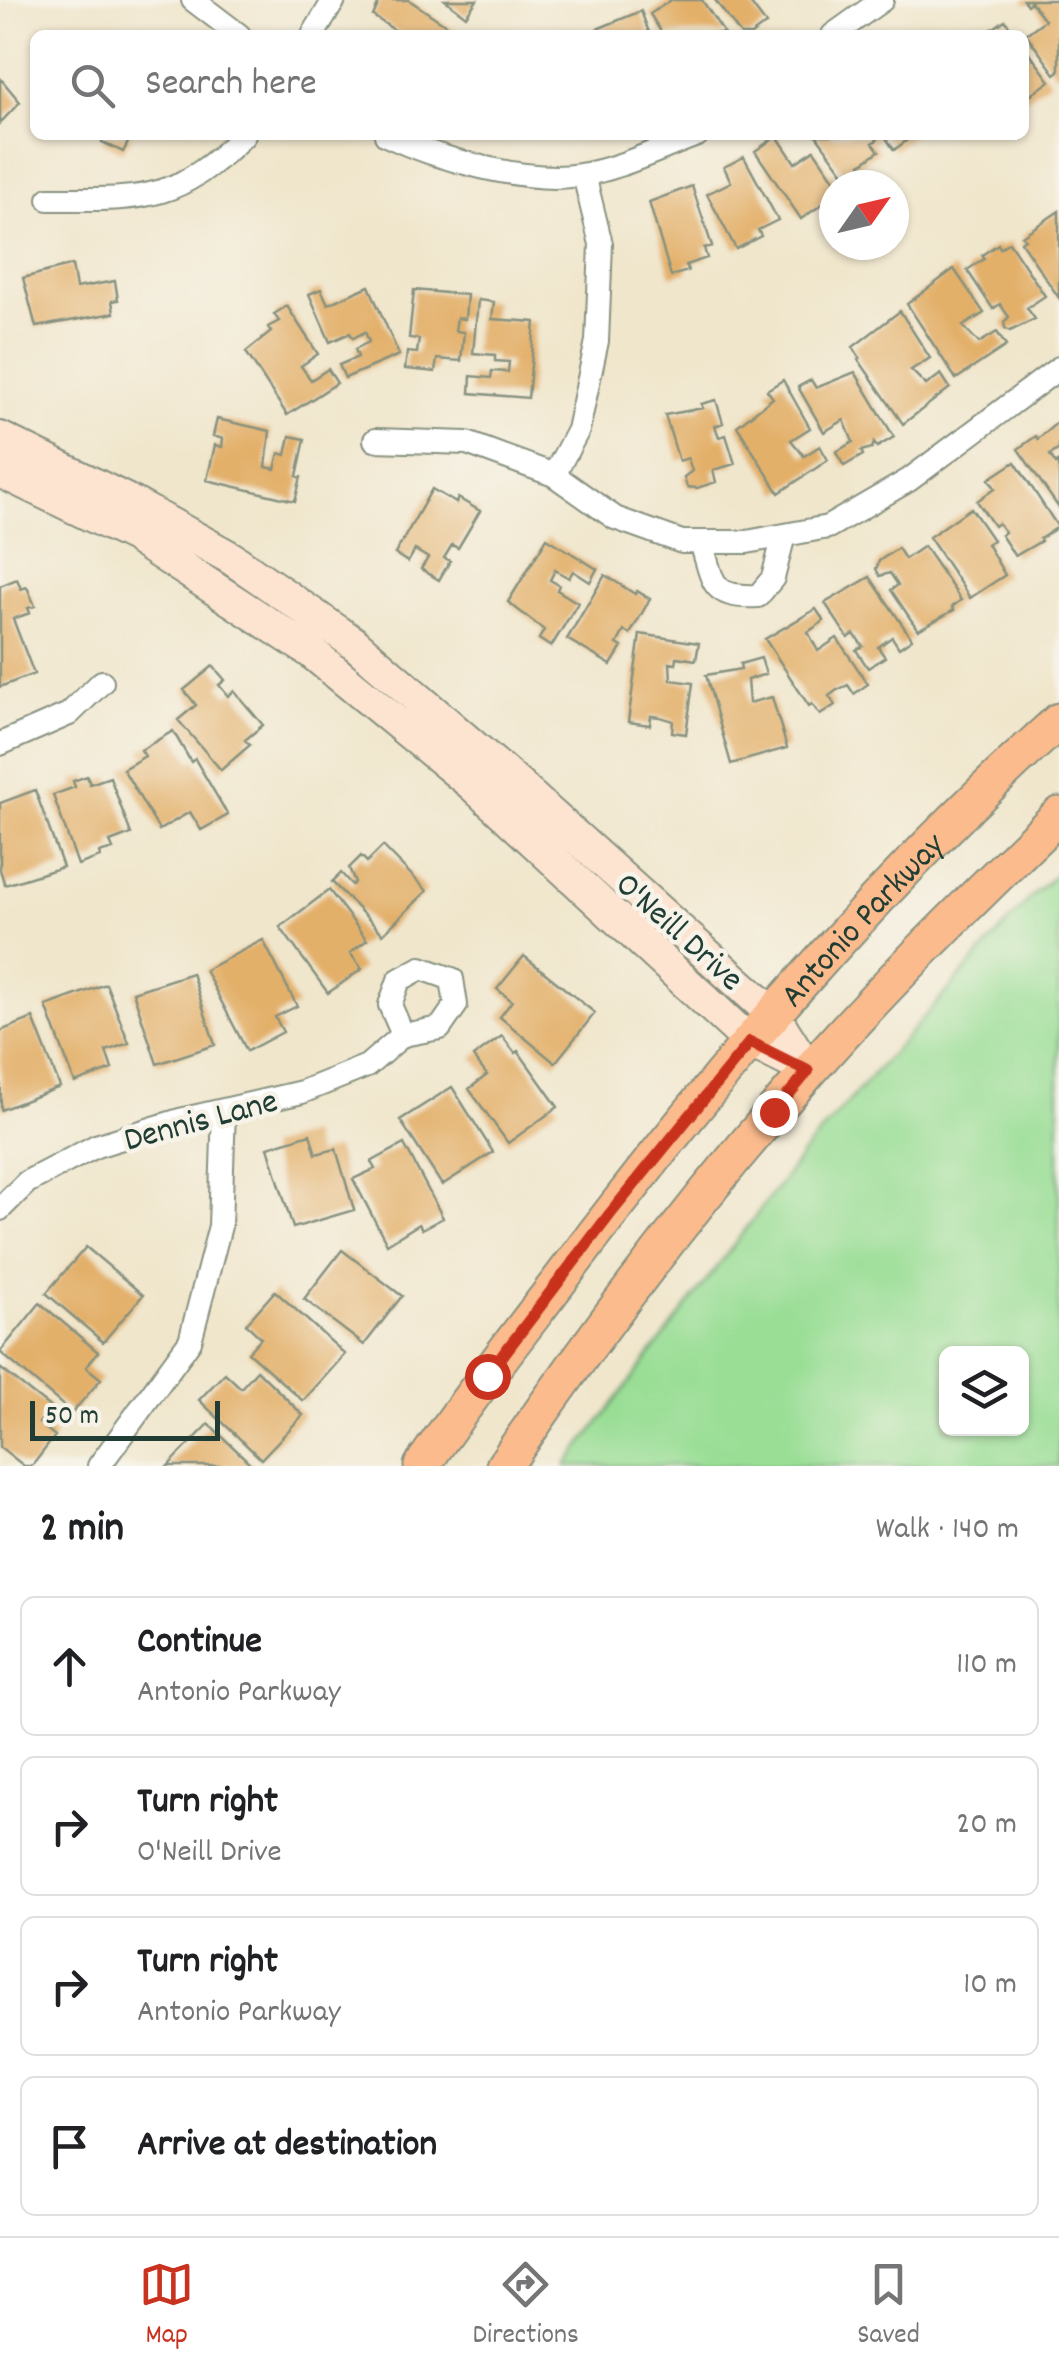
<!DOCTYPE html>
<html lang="en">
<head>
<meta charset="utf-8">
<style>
	body { margin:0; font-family:Dekko,sans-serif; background:#f6f6f6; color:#202124 }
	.controls { position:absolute; right:30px; bottom:30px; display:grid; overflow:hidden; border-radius:15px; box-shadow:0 2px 8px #0004 }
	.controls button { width:90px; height:90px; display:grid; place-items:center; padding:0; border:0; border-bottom:2px solid #e0e0e0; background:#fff; color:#202124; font:50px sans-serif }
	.compass { position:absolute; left:819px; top:170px; width:90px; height:90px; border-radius:50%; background:#fff; box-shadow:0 2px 8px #0004; rotate:56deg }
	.scale { position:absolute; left:30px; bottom:25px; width:190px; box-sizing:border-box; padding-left:10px; border:5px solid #1f3d34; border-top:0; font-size:28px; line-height:35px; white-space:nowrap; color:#1f3d34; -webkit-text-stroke:8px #f7f3e8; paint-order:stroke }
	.stop { position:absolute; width:30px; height:30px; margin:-22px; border:8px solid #c8321e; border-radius:50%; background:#fff }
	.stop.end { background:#c8321e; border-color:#fff; box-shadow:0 2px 10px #0008 }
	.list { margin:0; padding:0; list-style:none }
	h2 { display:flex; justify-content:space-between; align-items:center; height:130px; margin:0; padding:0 40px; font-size:42px }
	h2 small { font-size:32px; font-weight:400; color:#757577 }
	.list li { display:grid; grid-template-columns:65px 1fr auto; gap:30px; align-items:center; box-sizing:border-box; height:140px; margin:0 20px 20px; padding:0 20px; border:2px solid #e0e0e0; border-radius:15px }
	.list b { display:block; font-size:38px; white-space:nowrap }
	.list p { margin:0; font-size:32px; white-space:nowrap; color:#757577 }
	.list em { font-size:32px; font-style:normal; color:#757577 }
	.icon { flex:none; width:55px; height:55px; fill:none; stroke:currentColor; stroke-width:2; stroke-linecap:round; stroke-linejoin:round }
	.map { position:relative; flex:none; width:1059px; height:1466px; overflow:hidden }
	.search { position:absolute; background:#fff; box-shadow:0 2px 8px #0004; left:30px; right:30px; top:30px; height:110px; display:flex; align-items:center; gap:25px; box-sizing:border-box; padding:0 35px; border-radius:15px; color:#757577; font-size:38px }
	.sheet { height:770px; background:#fff }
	nav { display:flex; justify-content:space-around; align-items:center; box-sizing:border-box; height:140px; border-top:2px solid #e0e0e0; background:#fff; font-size:28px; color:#757577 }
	nav a { display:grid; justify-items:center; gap:5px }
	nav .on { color:#c8321e }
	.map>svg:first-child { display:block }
</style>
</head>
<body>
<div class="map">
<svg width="1059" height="1466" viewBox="0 0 1059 1466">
	<rect width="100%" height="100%" fill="#f7f3e8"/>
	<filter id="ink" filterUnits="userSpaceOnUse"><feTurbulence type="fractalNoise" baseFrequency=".01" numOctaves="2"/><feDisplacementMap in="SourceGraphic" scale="20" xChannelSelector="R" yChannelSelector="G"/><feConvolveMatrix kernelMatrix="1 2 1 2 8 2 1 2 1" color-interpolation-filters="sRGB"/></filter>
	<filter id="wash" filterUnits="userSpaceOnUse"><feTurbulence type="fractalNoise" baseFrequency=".0048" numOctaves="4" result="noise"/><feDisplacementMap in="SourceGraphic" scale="40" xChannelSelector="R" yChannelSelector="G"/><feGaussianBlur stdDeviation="2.25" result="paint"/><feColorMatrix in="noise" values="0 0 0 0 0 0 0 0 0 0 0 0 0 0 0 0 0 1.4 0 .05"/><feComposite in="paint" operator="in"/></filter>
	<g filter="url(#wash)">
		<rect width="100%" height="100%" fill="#f0e6cc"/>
		<!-- green -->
		<path fill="#9ade96" stroke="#5c8e65" stroke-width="2.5" fill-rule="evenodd" d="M1059 872V1466H566L808 1147 1035 893ZM946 1354H1022V1428H946Z"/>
		<g id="blocks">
			<!-- building -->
			<path fill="#e3b06b" d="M380 0H409L461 35H402L373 16Z
				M445 0H477L466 16Z
				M671 0H702L724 33 663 35 650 14Z
				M715 0H748L766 24 751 35H741Z
				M1023 0H1059V71L1055 74 1026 34 1045 20 1031 2 1027 5Z
				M641 11 650 35H599L597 29Z
				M1005 20 1016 35H984Z
				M1024 46 1050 81 1024 100Z
				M0 78 20 102 0 123Z
				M105 135H132L123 152 102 142Z
				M816 135H876L879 138 873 143 879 151 861 164 864 168 849 180Z
				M884 135H914L894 150Z
				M777 136 795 163 814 150 838 185H834V196L801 219 755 151Z
				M744 157 778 220 758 230 761 236 736 249 707 194 731 182 724 167Z
				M692 186 712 246 704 248 707 258 686 265 688 271 671 276 649 202Z
				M1059 211V298L1021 242 1025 239 1022 236Z
				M1009 242 1045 296 1027 308 1035 319 1010 331 1005 328 1004 322 1009 317 1000 304 993 309 967 270 984 259 982 255 998 244 1000 248Z
				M72 265 76 288 115 281 118 300 112 301 114 313 36 327 23 278Z
				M954 269 984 313 963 326 979 343 997 332 1006 346 956 379 907 304Z
				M369 286 399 355 345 378 339 365 358 357 355 349 369 342 365 332 353 338 350 333 330 342 309 294 321 289 328 304Z
				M414 290 467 295 465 319 457 318 455 331 464 332 461 361 437 359 435 372 405 369 407 352 417 353 419 339 409 338Z
				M478 300 494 302 492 319 535 322 528 398 470 393 471 376 491 378 492 371 508 372 509 362 495 361V355L473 353Z
				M287 306 318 354 301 366 311 380 328 369 337 383 287 415 246 352 271 332 268 327 279 321 274 314Z
				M900 311 930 358 911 370 926 385 941 374 950 388 903 424 858 359 860 358 853 347Z
				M855 372 894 437 877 447 874 443 872 448 861 451 863 455 844 466 836 452 853 442 844 420 824 432 798 387 811 380 816 388Z
				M783 380 810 428 791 440 804 456 820 446 828 460 779 493 737 426 773 398 767 390Z
				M716 400 723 423 715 426 719 437 726 435 735 464 713 470 716 482 697 488 687 487 684 477 692 471 688 458 679 461 665 415 703 408 701 404Z
				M217 419 270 431 266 467 275 469 279 453 286 455 290 436 305 439 297 476 301 477 295 501 207 480 215 445 222 447 223 439 213 436Z
				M1059 421V449L1050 455 1056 464 1059 461V508L1018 449 1036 436 1038 439Z
				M1015 462 1058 527 1040 539 1041 541 1015 556 1001 535 1005 532 998 523 994 526 977 501 995 488 989 479Z
				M432 489 456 503 458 498 480 511 458 548 452 545 444 558 450 561 439 580 421 569 428 558 415 550 408 562 395 554Z
				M971 508 993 540 987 544 1005 575 970 598 929 537Z
				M547 538 597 569 590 582 573 571 569 578 555 570 550 580 559 585 557 590 578 603 551 647 539 639 544 630 508 602Z
				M924 546 961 600 952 607 954 610 918 630 891 590 898 585 890 573 880 576 876 569 879 561 898 548 905 559Z
				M605 575 635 594 637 591 650 599 630 634 624 631 617 644 622 647 611 665 567 639Z
				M870 577 912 639 899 648 892 637 878 647 885 657 868 668 856 650 863 646 854 634 848 638 825 603Z
				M17 579 21 589 27 587 35 606 28 608 30 613 13 619 34 674 0 687V586Z
				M816 609 824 621 808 632 818 651 837 638 868 684 854 694 848 685 837 690 829 696 835 705 820 715 812 704 809 706 765 639Z
				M640 634 699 643 696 660 677 657 676 664 670 663 671 680 693 683 686 734 672 732 673 721 660 717 651 716 650 725 628 722Z
				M761 658 766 674 747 680 749 703 772 697 787 748 731 764 706 675 741 669 740 664Z
				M213 666 225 680 219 685 228 696 234 691 263 725 245 740 250 745 221 770 178 720 196 705 184 690Z
				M173 731 191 762 195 759 228 815 201 830 190 812 159 830 123 769 145 756 141 750Z
				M87 776 90 784 110 777 131 834 110 842 113 849 99 853 100 857 78 865 53 795 75 787 73 781Z
				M35 790 63 867 5 885 0 870V803Z
				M383 846 427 891 383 934 332 882 341 873 352 885 355 882 349 868 361 856 367 862Z
				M329 890 367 940 350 953 362 969 328 993 280 927Z
				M263 940 297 1006 275 1017 283 1032 247 1051 205 970Z
				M524 956 595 1013 555 1063 500 1017 512 1001 497 989Z
				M192 973 215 1045 157 1064 133 992Z
				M106 984 129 1043 106 1051 112 1069 75 1083 46 1006Z
				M33 1018 60 1087 1 1110 0 1031Z
				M502 1036 515 1053 518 1051 558 1107 508 1143 469 1089 487 1075 473 1057Z
				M452 1087 493 1152 442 1185 400 1120Z
				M310 1134 316 1154 336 1149 354 1210 293 1228 268 1147Z
				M404 1144 443 1218 422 1229 419 1224 387 1244 353 1179 375 1169 371 1162Z
				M86 1247 143 1295 103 1342 46 1293Z
				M342 1250 402 1296 364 1345 304 1299Z
				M275 1291 345 1354 303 1401 248 1352 261 1338 246 1324Z
				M40 1303 98 1352 86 1367 101 1379 72 1413 0 1352Z
				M0 1368 51 1408 39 1423 55 1436 32 1466H24L0 1447Z
				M257 1370 303 1415 261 1459 199 1400 225 1373 241 1388Z
				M209 1424 253 1466H168Z"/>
		</g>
	</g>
	<g filter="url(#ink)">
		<use href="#blocks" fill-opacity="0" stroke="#889280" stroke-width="2.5"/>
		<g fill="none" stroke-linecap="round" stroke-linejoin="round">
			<defs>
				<path id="street" d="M193 0 239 35
					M313 35 334 0
					M833 35 882 0
					M386 135C435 158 526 184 580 175 617 170 661 148 697 135
					M49 199C141 199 175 204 244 135
					M375 440 467 443 554 475 615 518 682 542H747L828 527 909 480 1059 368
					M554 475 578 430 597 341 601 244 584 175
					M701 542C714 583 710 598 758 596L773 578 784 535
					M0 744 69 714 102 682
					M0 1209 27 1182 96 1146 180 1120 302 1092 367 1066 403 1035 440 1028 456 1005 452 979 421 968 399 980 390 1005 403 1035
					M99 1466 190 1341 220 1226 224 1110"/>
				<path id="secondary" d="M0 438 134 504 231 558 354 643 526 792 773 1014 809 1071
					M0 471 134 536 310 651 473 785 749 1041 809 1071"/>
				<g id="primary">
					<path id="s1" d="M422 1466C466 1401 515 1339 563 1276 712 1078 874 887 1059 721"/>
					<path d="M504 1466C598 1328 699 1195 810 1070 888 981 974 898 1059 815"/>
				</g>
			</defs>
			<!-- street casing -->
			<use href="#street" stroke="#889280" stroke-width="26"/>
			<!-- secondary casing -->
			<use href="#secondary" stroke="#889280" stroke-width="36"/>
			<!-- primary casing -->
			<use href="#primary" stroke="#889280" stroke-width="39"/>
			<!-- street -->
			<use href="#street" stroke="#fff" stroke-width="22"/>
			<!-- secondary -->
			<use href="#secondary" stroke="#fde4d1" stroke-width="32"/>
			<!-- primary -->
			<use href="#primary" stroke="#fbbb8d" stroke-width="35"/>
		</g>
	</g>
	<g fill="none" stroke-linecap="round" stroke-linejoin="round" filter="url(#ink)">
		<!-- route -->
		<path stroke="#c8321e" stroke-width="12" d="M487 1376 610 1214 750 1042 808 1071 774 1112"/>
	</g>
	<g text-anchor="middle" stroke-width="9" stroke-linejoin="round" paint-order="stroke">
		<!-- street labels -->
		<g font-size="35" fill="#1f3d34" stroke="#f7f3e8">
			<text dy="12" stroke="none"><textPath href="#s1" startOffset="702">Antonio Parkway</textPath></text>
			<text transform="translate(681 930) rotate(42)" y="12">O'Neill Drive</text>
			<text transform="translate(200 1118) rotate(-15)" y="12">Dennis Lane</text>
		</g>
	</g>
</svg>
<div class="controls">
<button><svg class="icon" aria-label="layers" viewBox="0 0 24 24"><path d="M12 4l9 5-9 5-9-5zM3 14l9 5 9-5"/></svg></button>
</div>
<svg class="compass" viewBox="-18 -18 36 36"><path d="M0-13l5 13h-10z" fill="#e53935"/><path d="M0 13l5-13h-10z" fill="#757577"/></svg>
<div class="scale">50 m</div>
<div class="stop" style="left:487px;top:1376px"></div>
<div class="stop end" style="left:774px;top:1112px"></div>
<div class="search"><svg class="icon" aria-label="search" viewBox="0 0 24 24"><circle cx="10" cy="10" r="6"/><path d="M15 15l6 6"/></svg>Search here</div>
</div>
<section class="sheet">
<h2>2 min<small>Walk · 140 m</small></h2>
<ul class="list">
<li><svg class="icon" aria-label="ahead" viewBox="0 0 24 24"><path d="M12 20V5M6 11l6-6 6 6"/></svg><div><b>Continue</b><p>Antonio Parkway</p></div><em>110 m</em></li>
<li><svg class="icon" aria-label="right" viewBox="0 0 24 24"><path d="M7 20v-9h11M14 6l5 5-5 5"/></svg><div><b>Turn right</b><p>O'Neill Drive</p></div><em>20 m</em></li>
<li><svg class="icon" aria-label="right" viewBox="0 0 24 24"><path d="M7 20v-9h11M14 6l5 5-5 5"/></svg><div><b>Turn right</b><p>Antonio Parkway</p></div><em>10 m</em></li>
<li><svg class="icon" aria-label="arrive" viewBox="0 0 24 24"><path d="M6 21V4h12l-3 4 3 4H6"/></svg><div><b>Arrive at destination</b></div></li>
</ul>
</section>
<nav>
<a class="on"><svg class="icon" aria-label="map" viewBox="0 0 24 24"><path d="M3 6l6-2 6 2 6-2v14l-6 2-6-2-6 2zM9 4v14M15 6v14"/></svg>Map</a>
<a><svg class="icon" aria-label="directions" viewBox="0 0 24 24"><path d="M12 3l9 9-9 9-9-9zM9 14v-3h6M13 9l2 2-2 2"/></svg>Directions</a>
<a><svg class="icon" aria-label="saved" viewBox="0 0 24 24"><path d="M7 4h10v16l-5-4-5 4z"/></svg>Saved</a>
</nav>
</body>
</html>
